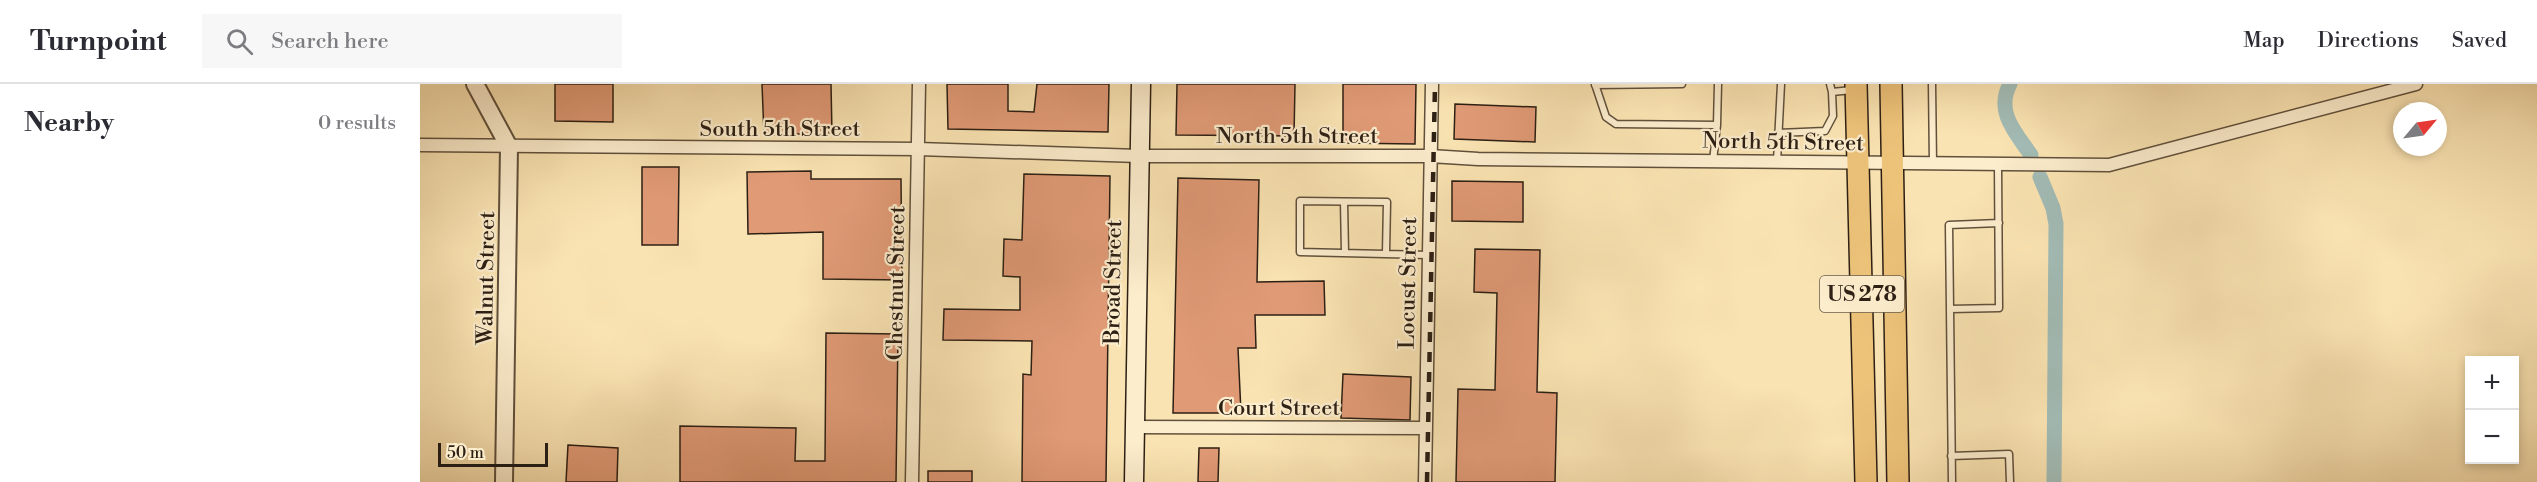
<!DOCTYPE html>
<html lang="en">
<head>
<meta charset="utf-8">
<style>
	body { margin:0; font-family:"Libre Bodoni",serif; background:#f7f7f7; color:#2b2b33 }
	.controls { position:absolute; right:18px; bottom:18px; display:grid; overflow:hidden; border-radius:0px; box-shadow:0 3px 9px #0003 }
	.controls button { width:54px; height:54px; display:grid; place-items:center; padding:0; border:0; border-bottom:2px solid #e1e1e2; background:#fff; color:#2b2b33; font:30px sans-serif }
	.compass { position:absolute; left:1973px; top:18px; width:54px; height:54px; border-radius:50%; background:#fff; box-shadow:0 3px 9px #0003; rotate:61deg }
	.scale { position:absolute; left:18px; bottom:15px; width:110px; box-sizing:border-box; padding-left:6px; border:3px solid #2c1f14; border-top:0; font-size:16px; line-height:21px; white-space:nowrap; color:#2c1f14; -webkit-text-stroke:4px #fcedcd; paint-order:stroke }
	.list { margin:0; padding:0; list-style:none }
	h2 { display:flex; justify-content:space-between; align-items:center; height:78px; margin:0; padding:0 24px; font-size:26px }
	h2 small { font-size:20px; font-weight:400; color:#7c7c81 }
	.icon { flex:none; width:33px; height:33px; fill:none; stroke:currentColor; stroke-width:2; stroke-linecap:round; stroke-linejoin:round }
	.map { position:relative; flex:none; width:2117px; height:398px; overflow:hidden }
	header { display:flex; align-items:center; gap:36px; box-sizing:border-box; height:84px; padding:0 30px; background:#fff; border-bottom:2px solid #e1e1e2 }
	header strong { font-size:28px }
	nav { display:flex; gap:33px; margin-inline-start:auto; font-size:21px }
	.search { width:420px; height:54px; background:#f7f7f7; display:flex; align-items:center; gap:15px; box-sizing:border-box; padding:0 21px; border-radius:0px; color:#7c7c81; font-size:22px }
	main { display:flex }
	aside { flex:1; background:#fff }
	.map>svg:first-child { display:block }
</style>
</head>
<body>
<header>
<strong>Turnpoint</strong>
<div class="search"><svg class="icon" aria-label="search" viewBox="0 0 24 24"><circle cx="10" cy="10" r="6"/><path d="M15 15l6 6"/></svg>Search here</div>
<nav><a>Map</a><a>Directions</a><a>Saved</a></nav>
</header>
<main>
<aside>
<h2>Nearby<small>0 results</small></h2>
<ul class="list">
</ul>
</aside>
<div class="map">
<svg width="2117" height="398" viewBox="0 0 2117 398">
	<rect width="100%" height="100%" fill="#fae3b2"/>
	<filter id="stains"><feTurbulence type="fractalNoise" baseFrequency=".00333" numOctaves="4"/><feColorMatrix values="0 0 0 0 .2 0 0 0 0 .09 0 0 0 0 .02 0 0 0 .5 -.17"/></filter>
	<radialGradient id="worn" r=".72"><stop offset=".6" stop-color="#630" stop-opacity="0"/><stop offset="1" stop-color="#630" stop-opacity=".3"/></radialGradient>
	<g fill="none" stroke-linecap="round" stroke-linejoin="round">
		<!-- canal -->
		<path stroke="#a2bcb6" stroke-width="15" d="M1590 0C1575 28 1596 49 1611 71
			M1620 93 1633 124 1636 140 1634 398"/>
	</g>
	<!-- building -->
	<path fill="#e09a76" stroke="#2c1f14" stroke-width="1.5" d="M135 0H193V38L135 37Z
		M342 0H411L412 49 344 51Z
		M527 0H588V27L614 28 617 0H689L688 48 528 45Z
		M757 0H875L874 52 756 51Z
		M923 0H996L995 60 923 59Z
		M1035 20 1116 23 1115 58 1034 55Z
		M222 83H259L258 161H222Z
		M391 87V95H481L482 196 403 195V148L328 150 327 88Z
		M604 90 690 92 686 398H602L603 290 611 291 612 257 523 256 524 225 600 226V193L583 192 584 155 602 156Z
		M758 94 839 96 837 198 904 197 905 231H835L836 264H818L821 329H753Z
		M1032 97 1103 98V138L1032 137Z
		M1055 165 1120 166 1117 308 1137 309 1135 398H1036L1038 305 1075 306 1077 209 1054 208Z
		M406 249 478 250 476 398H260V342L376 344 375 377H405Z
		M923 290 991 293 990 336 921 334Z
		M148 361 198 364 197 398H146Z
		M779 364H799L798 398H778Z
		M508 387H552V398H508Z"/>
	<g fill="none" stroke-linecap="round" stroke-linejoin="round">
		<defs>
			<path id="service" d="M1175 0 1186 33 1196 40 1297 41
				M1410 0 1412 8 1432 6
				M1512 0 1513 80
				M1175 1 1262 0
				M1358 49 1405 47 1413 32 1412 8
				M1293 77 1297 41 1298 0
				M1357 78 1361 0
				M1578 81 1579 224 1530 225 1529 141 1579 139
				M924 118 925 169
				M966 169 967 118 880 117V168L1008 171
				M1530 225 1532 398
				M1531 372 1589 370 1590 398"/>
			<path id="minor" d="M0 61 498 65 719 72H1010L1058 75 1689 81 1996 0
				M713 343 1006 344
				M492 398 499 0
				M1005 398 1012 0"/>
			<path id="tertiary" d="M55 0 89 63 84 398"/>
			<path id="secondary" d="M714 398 721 0"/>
			<path id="trunk" d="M1436 0 1446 398
				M1471 0 1478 398"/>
		</defs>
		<!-- service casing -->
		<use href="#service" stroke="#60503c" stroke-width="9"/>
		<!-- minor casing -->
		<use href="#minor" stroke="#60503c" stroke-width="15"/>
		<!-- tertiary casing -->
		<use href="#tertiary" stroke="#60503c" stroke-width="20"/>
		<!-- secondary casing -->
		<use href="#secondary" stroke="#2c1f14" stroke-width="21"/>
		<!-- trunk casing -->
		<use href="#trunk" stroke="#2c1f14" stroke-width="24"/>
		<!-- service -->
		<use href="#service" stroke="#fcedcd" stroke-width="6"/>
		<!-- minor -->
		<use href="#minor" stroke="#fcedcd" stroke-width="12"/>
		<!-- tertiary -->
		<use href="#tertiary" stroke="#fcedcd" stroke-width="16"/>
		<!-- secondary -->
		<use href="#secondary" stroke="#fcedcd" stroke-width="18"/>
		<!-- trunk -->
		<use href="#trunk" stroke="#edc279" stroke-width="21"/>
		<!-- rail -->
		<path stroke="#2c1f14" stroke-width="4.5" stroke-dasharray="10 10" stroke-linecap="butt" d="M1007 398 1015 0"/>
	</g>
	<g text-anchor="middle" stroke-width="4.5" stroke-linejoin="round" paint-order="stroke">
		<!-- shield labels -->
		<rect fill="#fcedcd" stroke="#6a5d4c" stroke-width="1.5" x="1400" y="192" width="84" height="36" rx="4.5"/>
		<g font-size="21" font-weight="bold" fill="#2c1f14">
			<text x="1442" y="217">US 278</text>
		</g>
		<!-- street labels -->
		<g font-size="22" fill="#2c1f14" stroke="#fcedcd">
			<text x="360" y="52">South 5th Street</text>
			<text x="877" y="59">North 5th Street</text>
			<text transform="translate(1363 57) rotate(1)" y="8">North 5th Street</text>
			<text transform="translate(65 194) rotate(-89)" y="8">Walnut Street</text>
			<text transform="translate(692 198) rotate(-89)" y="8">Broad Street</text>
			<text transform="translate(475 199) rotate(-89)" y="8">Chestnut Street</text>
			<text transform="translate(987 199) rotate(-89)" y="8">Locust Street</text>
			<text x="859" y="331">Court Street</text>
		</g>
	</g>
	<rect width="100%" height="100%" filter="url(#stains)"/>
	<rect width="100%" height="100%" fill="url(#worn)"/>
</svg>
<div class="controls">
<button>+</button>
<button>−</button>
</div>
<svg class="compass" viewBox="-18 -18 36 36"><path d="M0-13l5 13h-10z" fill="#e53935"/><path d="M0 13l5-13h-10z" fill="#7c7c81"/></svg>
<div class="scale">50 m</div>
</div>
</main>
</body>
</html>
